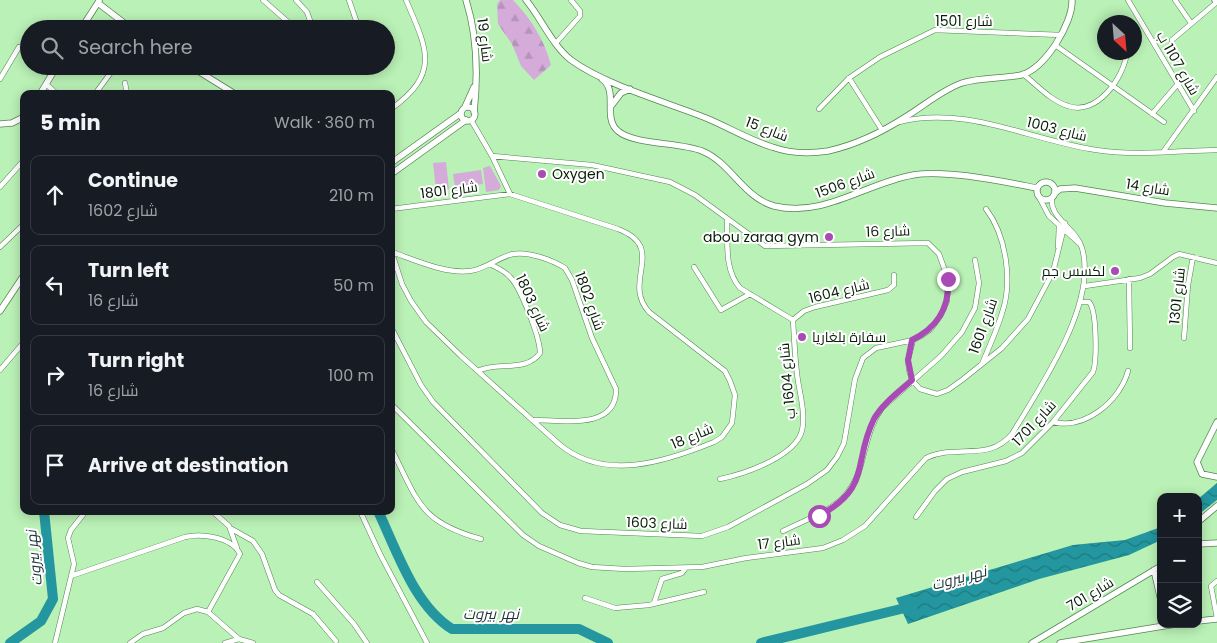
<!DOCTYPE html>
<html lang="en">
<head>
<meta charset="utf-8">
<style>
	body { margin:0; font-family:Poppins,Cairo,sans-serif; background:#20242c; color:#f1f3f6 }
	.controls { position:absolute; right:15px; bottom:15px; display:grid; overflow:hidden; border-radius:10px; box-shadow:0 2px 12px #0003 }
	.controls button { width:45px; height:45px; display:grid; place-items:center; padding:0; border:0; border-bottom:1px solid #363941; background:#171b24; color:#f1f3f6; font:25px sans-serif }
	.compass { position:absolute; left:1097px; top:15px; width:45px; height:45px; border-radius:50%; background:#171b24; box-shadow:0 2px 12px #0003; rotate:154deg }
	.stop { position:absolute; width:15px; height:15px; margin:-11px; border:4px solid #a84bb4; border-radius:50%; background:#fff }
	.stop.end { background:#a84bb4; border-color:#fff; box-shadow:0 1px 5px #0008 }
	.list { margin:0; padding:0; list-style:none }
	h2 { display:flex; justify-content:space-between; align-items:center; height:65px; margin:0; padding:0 20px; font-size:21px }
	h2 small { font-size:16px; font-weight:400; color:#9ea1a6 }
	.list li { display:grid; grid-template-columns:32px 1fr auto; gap:15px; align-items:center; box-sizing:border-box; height:80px; margin:0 10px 10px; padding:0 10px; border:1px solid #363941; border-radius:10px }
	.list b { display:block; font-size:19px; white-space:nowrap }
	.list p { margin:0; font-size:16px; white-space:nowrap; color:#9ea1a6 }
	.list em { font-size:16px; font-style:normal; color:#9ea1a6 }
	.icon { flex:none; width:28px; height:28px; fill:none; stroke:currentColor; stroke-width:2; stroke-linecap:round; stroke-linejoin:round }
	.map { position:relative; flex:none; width:1217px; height:643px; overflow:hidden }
	.search { position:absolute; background:#171b24; box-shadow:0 2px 12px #0003; left:20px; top:20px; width:375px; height:55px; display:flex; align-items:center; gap:12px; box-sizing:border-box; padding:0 18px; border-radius:28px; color:#9ea1a6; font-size:19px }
	.panel { position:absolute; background:#171b24; box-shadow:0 2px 12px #0003; left:20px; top:90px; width:375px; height:425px; border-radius:10px }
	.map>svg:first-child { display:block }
</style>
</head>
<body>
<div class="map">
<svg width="1217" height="643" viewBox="0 0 1217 643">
	<defs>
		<pattern id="forest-firs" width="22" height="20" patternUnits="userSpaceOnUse" patternTransform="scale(1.25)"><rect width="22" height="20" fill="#d5abda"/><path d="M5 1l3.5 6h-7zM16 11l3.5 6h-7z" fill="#b693ba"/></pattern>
		<pattern id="water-waves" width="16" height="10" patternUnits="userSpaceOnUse" patternTransform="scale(1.25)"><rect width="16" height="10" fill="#23969f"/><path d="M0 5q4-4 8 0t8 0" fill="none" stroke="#1d7a80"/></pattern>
	</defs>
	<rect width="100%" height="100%" fill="#baf1b6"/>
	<!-- green -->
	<path fill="#d5abda" d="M446 162 449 189 436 190 433 163Z
		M490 166 501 186 499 190 486 192 483 168Z
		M481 170 483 184 455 188 453 174Z"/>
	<!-- forest -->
	<path fill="url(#forest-firs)" d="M500 0H513C531 19 544 39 551 65L534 80 521 66 512 44 498 24 497 4Z"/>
	<!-- water -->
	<path fill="url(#water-waves)" d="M1217 483V500L1198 515V499Z
		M1161 527V540L1129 555 1039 579 908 624 896 598 1073 545 1125 540Z"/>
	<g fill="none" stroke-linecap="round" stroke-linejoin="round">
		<!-- river -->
		<path stroke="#23969f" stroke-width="10" d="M378 511C397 551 414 605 452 629H579L608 643
			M10 643 41 621 53 599 44 511
			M761 643 913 606"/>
		<defs>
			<path id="street" d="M263 0 296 29
				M296 0 307 12 313 29
				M349 0 359 29
				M1128 0 1194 111
				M1175 0 1191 23
				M1172 40 1217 2
				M556 43 580 16V11L571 0
				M1055 45 1164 122
				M311 66H334
				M1023 74C1037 85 1051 101 1068 106 1097 116 1124 78 1127 52
				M849 78 882 130
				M0 79 19 47
				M125 83 127 94
				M46 84 57 94
				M95 94 112 71
				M391 109C441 73 427 49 406 0
				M819 109 849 78 880 57 935 30 1061 35
				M1152 114 1177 85
				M471 120 492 156 510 194
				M899 122C967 105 1029 140 1096 150 1135 156 1177 151 1217 150
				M1163 152 1217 77
				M0 187 24 160
				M1040 199 1049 216 1080 244
				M391 209 510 194 618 229C668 248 621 281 649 312L712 361 725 371 730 381 735 395 732 423 722 437 714 442C665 462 604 482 559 444L461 356 426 322 411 301 402 284 391 250
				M727 220C728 244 724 269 740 288L793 320
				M0 247 24 224
				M1058 247 1059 226
				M392 252C415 260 445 274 470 271 486 269 498 257 513 254 528 251 552 260 565 268L572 280 592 338 616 389C617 431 561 420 535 420
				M694 267 721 310 750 294
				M1129 279 1130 348
				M1085 286 1140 278 1150 274 1173 257 1179 254 1217 263
				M793 320 804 311 815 307 888 290 894 285V275
				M391 327 421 385 433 402 542 513 560 525 581 531 702 536 728 527 807 484 827 470 837 457 844 443 855 379 863 358 876 348 913 340 921 336 931 329 941 315 947 301 948 279 939 254 928 243 765 246 695 195 670 182 592 165 492 156
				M1184 338 1188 285 1193 257
				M913 340 908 360 909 370 912 380 920 389 937 394 948 390 962 380 1002 348 1028 319 1053 272 1065 223
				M982 364C989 347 997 330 1002 313 1013 281 1006 235 986 209
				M0 370 24 342
				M478 371C497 361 526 373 540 353 540 338 521 288 510 277 505 271 497 268 490 264
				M391 404 523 535 539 546 578 563 592 567 625 569 702 567 746 558 823 548 843 540 865 526 926 458C956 443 988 463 1012 434 1040 387 1098 304 1082 248 1076 228 1049 218 1052 198
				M1053 422C1085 430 1120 401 1128 371
				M391 448C418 501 419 522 481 539
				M720 479C744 474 788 459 800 436 808 419 799 392 797 374 795 356 794 338 793 320
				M212 511 229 526 237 548
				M360 511 380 554 427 643
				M916 517 935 491 947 479 962 472 1006 461 1022 453 1053 422 1093 372C1097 361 1097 310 1089 302H1080
				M230 528 253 541 262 554 275 590 279 595 313 614 336 641
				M783 531C823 511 852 507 863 457 868 439 871 423 882 408L941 356 962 332 975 308 979 283 975 260
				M71 576 185 537C201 533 232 537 240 554L208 612
				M1217 581 1211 586 1217 618
				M317 582 354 624 367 643
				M585 598 615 608 649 605 704 592
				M654 603 662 579 682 573 685 569
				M55 643 74 564 68 538 71 530 86 511
				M130 643 143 634 163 628 184 613 197 609 208 612 239 639 253 643
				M225 643 239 639"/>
			<path id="secondary" d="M466 0C477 35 478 76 474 112
				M526 0C541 18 552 45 571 60 605 85 666 102 706 118 728 127 749 140 772 147 789 153 809 154 828 151 855 145 884 131 907 116 925 105 942 90 962 83 981 77 1002 79 1021 75 1045 69 1073 23 1072 0
				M1215 0 1217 2
				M98 3 132 29
				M81 29 99 1
				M190 66 235 94
				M602 79C619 91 602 118 618 131 634 145 680 142 702 151 730 162 744 198 774 206 824 218 866 183 913 175 944 169 1005 182 1037 188
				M40 94 57 66
				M611 106 621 93 630 89
				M465 107 474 87
				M461 114a7 7 0 1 1 14 0a7 7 0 1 1-14 0Z
				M0 124 12 123 24 117
				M391 163 461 113
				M394 172 466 120
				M1037 191a9 9 0 1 1 18 0a9 9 0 1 1-18 0Z
				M1055 193 1060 189 1075 188 1165 203 1217 208
				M0 311 24 275
				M1217 422 1197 462 1202 474 1217 477
				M1198 522 1217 506
				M1198 544 1217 543
				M1161 549V555
				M1154 570 1161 601
				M1198 621 1217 619
				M1032 643 1161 566
				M1060 643 1176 624"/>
		</defs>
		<!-- street casing -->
		<use href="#street" stroke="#548651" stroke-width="5.5"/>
		<!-- secondary casing -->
		<use href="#secondary" stroke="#548651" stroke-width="7"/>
		<!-- street -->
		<use href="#street" stroke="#fff" stroke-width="4.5"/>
		<!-- secondary -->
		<use href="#secondary" stroke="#fff" stroke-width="5.5"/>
	</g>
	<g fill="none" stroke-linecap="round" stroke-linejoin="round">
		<!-- route -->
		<path stroke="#a84bb4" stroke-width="6" d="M819 516C873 486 852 463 874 419 882 404 900 391 912 380L908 360 912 340C937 328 950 307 948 279"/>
	</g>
	<!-- markers -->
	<g fill="#a84bb4" stroke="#fff" stroke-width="2">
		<circle cx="542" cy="174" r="5"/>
		<circle cx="829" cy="237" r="5"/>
		<circle cx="1115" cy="271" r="5"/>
		<circle cx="802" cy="337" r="5"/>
	</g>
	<g text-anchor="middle" stroke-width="4" stroke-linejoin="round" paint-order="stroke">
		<!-- street labels -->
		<g font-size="14" fill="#091e08" stroke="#fff">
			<text x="964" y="26">شارع 1501</text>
			<text transform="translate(485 40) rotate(83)" y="5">شارع 19</text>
			<text transform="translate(1178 63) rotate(60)" y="5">شارع 1107 ب</text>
			<text transform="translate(767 129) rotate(21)" y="5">شارع 15</text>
			<text transform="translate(1057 129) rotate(14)" y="5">شارع 1003</text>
			<text transform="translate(845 183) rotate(-20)" y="5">شارع 1506</text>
			<text transform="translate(1148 187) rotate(9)" y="5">شارع 14</text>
			<text transform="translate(449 190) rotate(-7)" y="5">شارع 1801</text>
			<text transform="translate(888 231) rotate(-2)" y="5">شارع 16</text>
			<text transform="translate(839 291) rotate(-14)" y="5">شارع 1604</text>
			<text transform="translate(1177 296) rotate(-84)" y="5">شارع 1301</text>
			<text transform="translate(590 301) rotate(70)" y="5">شارع 1802</text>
			<text transform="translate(533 303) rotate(65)" y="5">شارع 1803</text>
			<text transform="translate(983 326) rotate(-70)" y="5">شارع 1601</text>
			<text transform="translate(787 381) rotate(-95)" y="5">شارع 1604 ب</text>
			<text transform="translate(1034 423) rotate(-47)" y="5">شارع 1701</text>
			<text transform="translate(692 436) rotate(-23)" y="5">شارع 18</text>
			<text transform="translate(657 523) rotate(2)" y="5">شارع 1603</text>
			<text transform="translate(779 542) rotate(-7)" y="5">شارع 17</text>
			<text transform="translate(1090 594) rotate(-31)" y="5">شارع 701</text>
		</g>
		<!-- poi labels -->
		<g font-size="14" fill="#091e08" stroke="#fff" text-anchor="start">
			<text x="552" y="179">Oxygen</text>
			<text x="819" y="242" text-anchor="end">abou zaraa gym</text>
			<text x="1105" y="276" text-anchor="end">لكسس جم</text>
			<text x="812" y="342">سفارة بلغاريا</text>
		</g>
		<!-- water labels -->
		<g font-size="15" font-style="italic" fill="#1d3537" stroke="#fff">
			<text transform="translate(34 558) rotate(-96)" y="5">نهر بيروت</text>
			<text transform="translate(959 578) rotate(-15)" y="5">نهر بيروت</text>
			<text x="491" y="619">نهر بيروت</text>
		</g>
	</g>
</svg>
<div class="controls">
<button>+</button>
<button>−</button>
<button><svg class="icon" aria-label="layers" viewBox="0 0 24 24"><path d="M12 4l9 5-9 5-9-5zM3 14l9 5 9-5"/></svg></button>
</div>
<svg class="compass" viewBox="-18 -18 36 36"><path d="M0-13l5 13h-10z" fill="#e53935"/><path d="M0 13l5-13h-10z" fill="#9ea1a6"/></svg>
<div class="stop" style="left:819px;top:516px"></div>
<div class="stop end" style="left:948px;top:279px"></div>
<div class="search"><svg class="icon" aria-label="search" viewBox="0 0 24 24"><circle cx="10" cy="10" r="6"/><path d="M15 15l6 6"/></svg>Search here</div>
<section class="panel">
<h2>5 min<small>Walk · 360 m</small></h2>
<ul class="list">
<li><svg class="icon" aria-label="ahead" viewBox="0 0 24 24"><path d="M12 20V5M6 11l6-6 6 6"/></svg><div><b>Continue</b><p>شارع 1602</p></div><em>210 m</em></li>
<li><svg class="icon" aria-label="left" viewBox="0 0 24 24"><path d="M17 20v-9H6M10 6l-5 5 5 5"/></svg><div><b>Turn left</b><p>شارع 16</p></div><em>50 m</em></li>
<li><svg class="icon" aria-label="right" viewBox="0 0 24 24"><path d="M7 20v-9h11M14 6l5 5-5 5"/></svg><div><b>Turn right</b><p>شارع 16</p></div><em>100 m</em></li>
<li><svg class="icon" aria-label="arrive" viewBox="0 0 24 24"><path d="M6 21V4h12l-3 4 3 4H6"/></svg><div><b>Arrive at destination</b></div></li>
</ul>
</section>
</div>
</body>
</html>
